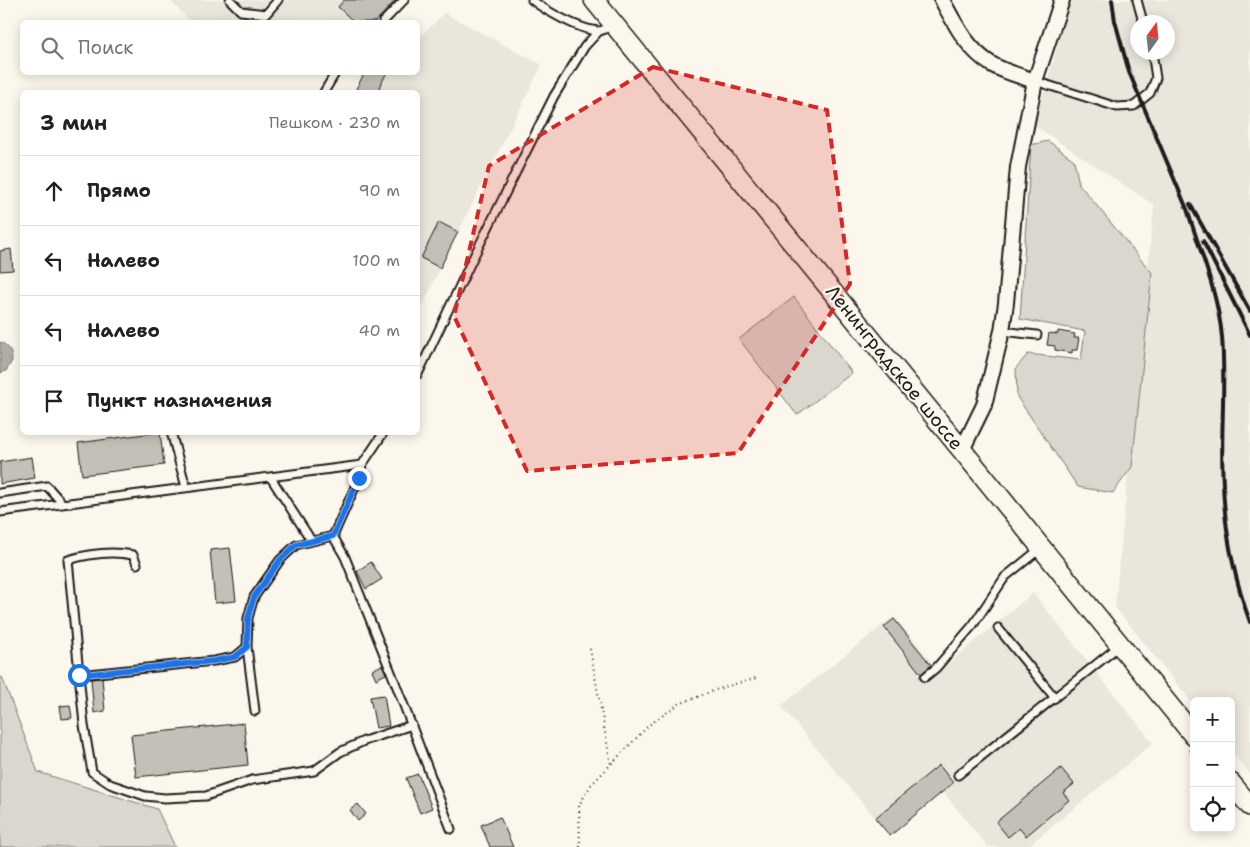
<!DOCTYPE html>
<html lang="ru">
<head>
<meta charset="utf-8">
<style>
	body { margin:0; font-family:"Shantell Sans",sans-serif; background:#f2f2f2; color:#202124 }
	.controls { position:absolute; right:15px; bottom:15px; display:grid; overflow:hidden; border-radius:8px; box-shadow:0 2px 12px #0003 }
	.controls button { width:45px; height:45px; display:grid; place-items:center; padding:0; border:0; border-bottom:1px solid #e0e0e0; background:#fff; color:#202124; font:25px sans-serif }
	.compass { position:absolute; left:1130px; top:15px; width:45px; height:45px; border-radius:50%; background:#fff; box-shadow:0 2px 12px #0003; rotate:15deg }
	.stop { position:absolute; width:15px; height:15px; margin:-11px; border:4px solid #1a73e8; border-radius:50%; background:#fff }
	.stop.end { background:#1a73e8; border-color:#fff; box-shadow:0 1px 5px #0008 }
	.list { margin:0; padding:0; list-style:none }
	h2 { display:flex; justify-content:space-between; align-items:center; height:65px; margin:0; padding:0 20px; font-size:21px }
	h2 small { font-size:16px; font-weight:400; color:#757577 }
	.list li { display:grid; grid-template-columns:32px 1fr auto; gap:15px; align-items:center; box-sizing:border-box; height:70px; padding:0 20px; border-top:1px solid #e0e0e0 }
	.list b { display:block; font-size:19px; white-space:nowrap }
	.list em { font-size:16px; font-style:normal; color:#757577 }
	.icon { flex:none; width:28px; height:28px; fill:none; stroke:currentColor; stroke-width:2; stroke-linecap:round; stroke-linejoin:round }
	.map { position:relative; flex:none; width:1250px; height:847px; overflow:hidden }
	.search { position:absolute; background:#fff; box-shadow:0 2px 12px #0003; left:20px; top:20px; width:400px; height:55px; display:flex; align-items:center; gap:12px; box-sizing:border-box; padding:0 18px; border-radius:8px; color:#757577; font-size:19px }
	.panel { position:absolute; background:#fff; box-shadow:0 2px 12px #0003; left:20px; top:90px; width:400px; height:345px; border-radius:8px }
	.map>svg:first-child { display:block }
</style>
</head>
<body>
<div class="map">
<svg width="1250" height="847" viewBox="0 0 1250 847">
	<rect width="100%" height="100%" fill="#fbf7ec"/>
	<filter id="ink" filterUnits="userSpaceOnUse"><feTurbulence type="fractalNoise" baseFrequency=".02" numOctaves="2"/><feDisplacementMap in="SourceGraphic" scale="10" xChannelSelector="R" yChannelSelector="G"/><feConvolveMatrix kernelMatrix="1 2 1 2 8 2 1 2 1" color-interpolation-filters="sRGB"/></filter>
	<g filter="url(#ink)">
		<!-- built -->
		<path fill="#eae6dc" fill-rule="evenodd" d="M169 0H377L356 22H191Z
			M1071 0H1250V774L1231 751V701H1194V705L1115 607 1154 205 1034 125ZM1138 22H1168V52H1138Z
			M444 13 542 65 440 268 420 312 418 311V92H358L359 91 356 89 365 73 418 72V39Z
			M1033 593 1153 743 1027 847H988L943 792 890 836 781 706 894 616 939 671Z"/>
		<!-- green -->
		<path fill="#dad7ce" stroke="#7b7a75" d="M1048 141 1074 160 1079 184 1152 273 1132 467 1113 493 1078 487 1017 397 1016 368 1028 354 1081 360 1085 331 1020 319 1031 145Z
			M794 297 852 373 797 415 739 339Z
			M2 677 38 772 157 809 175 847H0V678Z"/>
		<!-- water -->
		<path fill="#afaca5" stroke="#74726e" d="M0 342C9 346 12 351 12 361L6 371 0 373Z"/>
		<!-- building -->
		<path fill="#c3c0b8" stroke="#1c1c1c" d="M344 0H396L375 22H354L338 7Z
			M365 72H387L377 92H362L356 89Z
			M439 222 458 232 440 268 421 258Z
			M11 249 13 270 0 271V251Z
			M1058 331 1075 334 1074 338H1079L1077 350H1072V353L1055 350V346L1047 345 1049 333 1058 334Z
			M160 432 164 465 82 475 78 443Z
			M32 457 35 478 0 484V462Z
			M230 548 236 601 215 603 210 550Z
			M371 562 382 579 366 589 357 571Z
			M894 619 931 665 921 674 884 627Z
			M382 665 386 674 376 679 372 670Z
			M102 678 105 711 94 713 91 679Z
			M384 695 389 726 376 728 370 697Z
			M70 705 72 718 62 719 60 706Z
			M244 723 248 765 136 777 131 735Z
			M939 765 953 783 890 836 875 818Z
			M1061 768 1074 784 1063 793 1069 800 1026 836 1019 828 1008 837 996 822Z
			M418 774 432 808 420 813 406 778Z
			M358 804 366 814 358 821 350 810Z
			M500 817 513 847H490L481 825Z"/>
		<g fill="none" stroke-linecap="round" stroke-linejoin="round">
			<defs>
				<path id="service" d="M230 0 241 11 266 14 278 0
					M532 0C546 11 580 30 598 31 603 31 609 27 613 25
					M1137 0 1143 22
					M383 22 404 0
					M1035 81 1117 107 1134 106 1150 93 1156 78 1152 52
					M324 92 336 72
					M1002 331 1037 335
					M418 374 472 260 554 96 585 46 599 31
					M171 432 186 487
					M384 432 362 465 359 478 333 536 345 557 395 682 451 829
					M271 478 311 540
					M0 493 47 486 63 504
					M0 512 362 465
					M137 564 133 555C112 551 88 554 68 560L84 725 92 772 110 784 145 796 165 798 206 796 252 780 314 771 340 752 364 741 412 725
					M998 628 1055 698
					M247 647 255 711
					M79 675 214 661 235 657 247 647 248 618 254 597 280 560 296 545 333 536
					M925 677 936 668 973 625 1005 577 1041 548
					M958 775 1119 646"/>
				<path id="minor" d="M942 0C955 24 967 49 991 64 1004 72 1021 76 1035 81
					M962 450 984 405 1002 331 1006 303 1018 167 1035 81 1062 0"/>
				<path id="secondary" d="M594 0 979 471 1194 736
					M1231 783 1250 806"/>
			</defs>
			<!-- service casing -->
			<use href="#service" stroke="#1c1c1c" stroke-width="11"/>
			<!-- minor casing -->
			<use href="#minor" stroke="#1c1c1c" stroke-width="18"/>
			<!-- secondary casing -->
			<use href="#secondary" stroke="#1c1c1c" stroke-width="22"/>
			<!-- path -->
			<path stroke="#1c1c1c" stroke-width="2" stroke-dasharray="1 4" stroke-linecap="butt" d="M590 649 611 765
				M1190 750 1194 755
				M580 847 579 805 591 785 649 725 679 704 718 689 756 678"/>
			<!-- service -->
			<use href="#service" stroke="#fbf7ec" stroke-width="7"/>
			<!-- minor -->
			<use href="#minor" stroke="#fbf7ec" stroke-width="14"/>
			<!-- secondary -->
			<use href="#secondary" stroke="#fbf7ec" stroke-width="19"/>
			<!-- rail -->
			<path stroke="#1c1c1c" stroke-width="4" d="M1112 0 1115 21 1129 72 1189 214
				M1190 204 1250 311
				M1187 209C1200 251 1218 293 1222 337 1226 386 1220 436 1223 485 1225 532 1234 578 1250 622
				M1203 241 1250 335"/>
		</g>
	</g>
	<g fill="none" stroke-linecap="round" stroke-linejoin="round" filter="url(#ink)">
		<!-- route -->
		<path stroke="#1a73e8" stroke-width="6" d="M79 675 214 661 235 657 247 647 248 618 254 597 280 560 296 545 333 536 359 478"/>
	</g>
	<!-- marked area -->
	<path fill="#d62828" fill-opacity="0.2" stroke="#d62828" stroke-width="4" stroke-dasharray="10 6" stroke-linejoin="round" d="M653 67 827 110 850 284 738 453 527 471 454 316 489 166Z"/>
	<g text-anchor="middle" stroke-width="4.5" stroke-linejoin="round" paint-order="stroke">
		<!-- street labels -->
		<g font-size="19" fill="#1c1c1c" stroke="#fbf7ec">
			<text transform="translate(895 367) rotate(51)" y="7">Ленинградское шоссе</text>
		</g>
	</g>
</svg>
<div class="controls">
<button>+</button>
<button>−</button>
<button><svg class="icon" aria-label="locate" viewBox="0 0 24 24"><circle cx="12" cy="12" r="6"/><path d="M12 2v4M12 18v4M2 12h4M18 12h4"/></svg></button>
</div>
<svg class="compass" viewBox="-18 -18 36 36"><path d="M0-13l5 13h-10z" fill="#e53935"/><path d="M0 13l5-13h-10z" fill="#757577"/></svg>
<div class="stop" style="left:79px;top:675px"></div>
<div class="stop end" style="left:359px;top:478px"></div>
<div class="search"><svg class="icon" aria-label="search" viewBox="0 0 24 24"><circle cx="10" cy="10" r="6"/><path d="M15 15l6 6"/></svg>Поиск</div>
<section class="panel">
<h2>3 мин<small>Пешком · 230 m</small></h2>
<ul class="list">
<li><svg class="icon" aria-label="ahead" viewBox="0 0 24 24"><path d="M12 20V5M6 11l6-6 6 6"/></svg><div><b>Прямо</b></div><em>90 m</em></li>
<li><svg class="icon" aria-label="left" viewBox="0 0 24 24"><path d="M17 20v-9H6M10 6l-5 5 5 5"/></svg><div><b>Налево</b></div><em>100 m</em></li>
<li><svg class="icon" aria-label="left" viewBox="0 0 24 24"><path d="M17 20v-9H6M10 6l-5 5 5 5"/></svg><div><b>Налево</b></div><em>40 m</em></li>
<li><svg class="icon" aria-label="arrive" viewBox="0 0 24 24"><path d="M6 21V4h12l-3 4 3 4H6"/></svg><div><b>Пункт назначения</b></div></li>
</ul>
</section>
</div>
</body>
</html>
